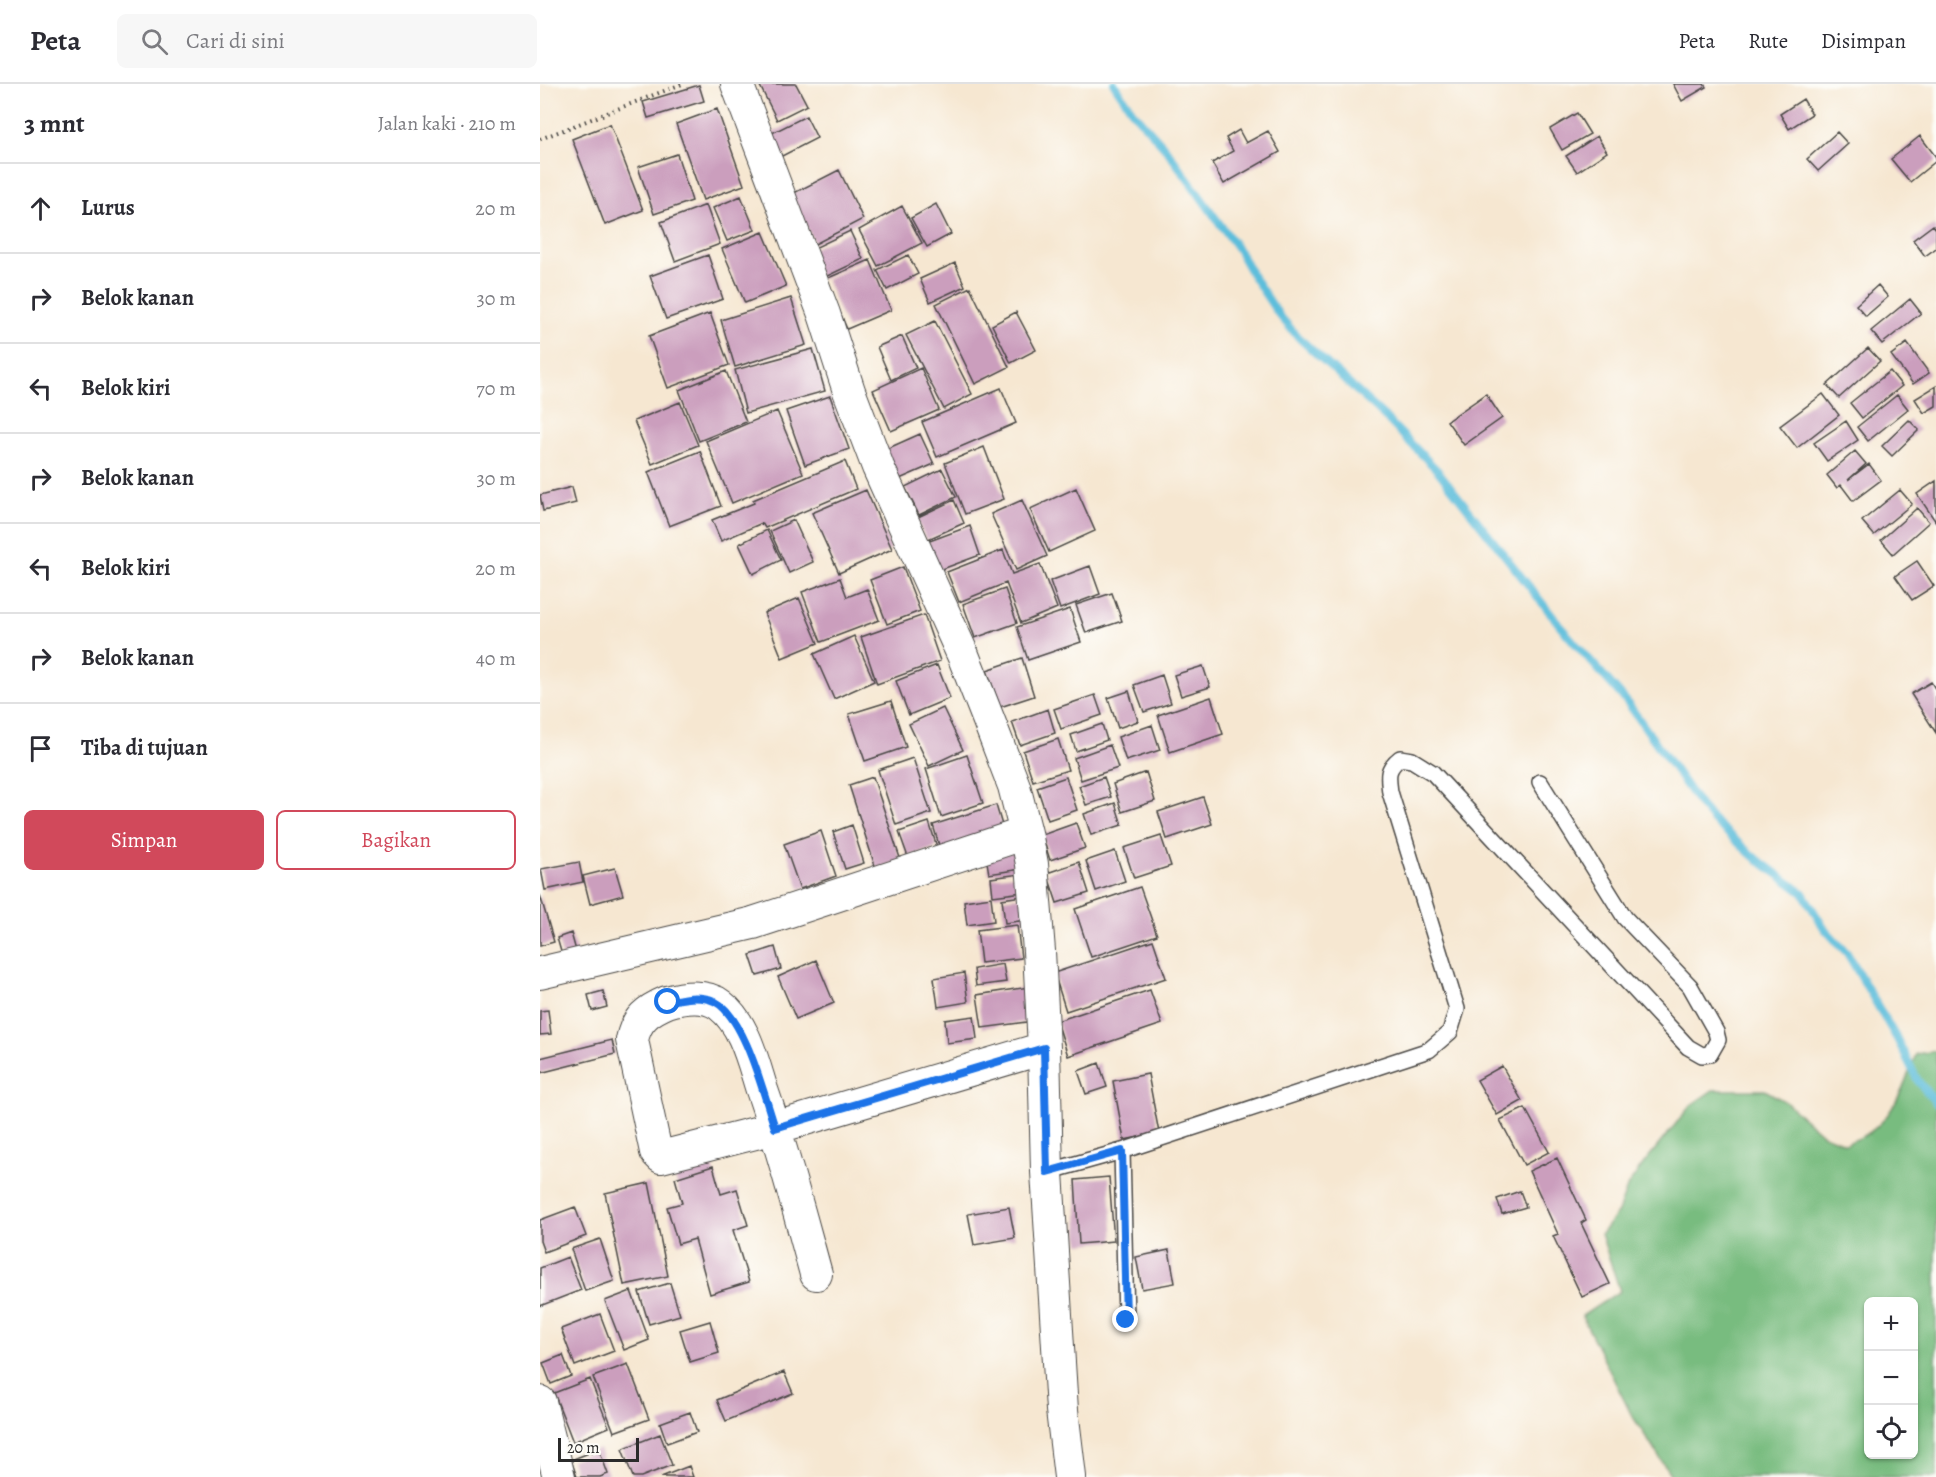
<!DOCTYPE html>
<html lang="id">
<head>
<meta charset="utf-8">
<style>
	body { margin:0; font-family:Alegreya,serif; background:#f7f7f7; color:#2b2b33 }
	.controls { position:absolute; right:18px; bottom:18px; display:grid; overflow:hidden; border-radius:9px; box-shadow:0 2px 4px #0004 }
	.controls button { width:54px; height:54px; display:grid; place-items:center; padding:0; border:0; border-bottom:2px solid #e1e1e2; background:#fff; color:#2b2b33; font:30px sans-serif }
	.scale { position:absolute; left:18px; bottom:15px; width:81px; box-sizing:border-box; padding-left:6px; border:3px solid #2b2b2b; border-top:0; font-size:16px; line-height:21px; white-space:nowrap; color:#2b2b2b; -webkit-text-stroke:4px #fdfcf7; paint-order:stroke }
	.stop { position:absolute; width:18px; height:18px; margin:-14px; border:4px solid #1a73e8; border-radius:50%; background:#fff }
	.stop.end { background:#1a73e8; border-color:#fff; box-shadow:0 2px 6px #0008 }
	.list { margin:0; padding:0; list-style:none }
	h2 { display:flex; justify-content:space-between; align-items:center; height:78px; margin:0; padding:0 24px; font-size:26px }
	h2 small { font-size:20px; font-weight:400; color:#7c7c81 }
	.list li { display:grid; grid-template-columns:39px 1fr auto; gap:18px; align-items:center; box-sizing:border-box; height:90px; padding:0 24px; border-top:2px solid #e1e1e2 }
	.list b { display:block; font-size:22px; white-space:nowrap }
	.list em { font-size:20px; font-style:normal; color:#7c7c81 }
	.actions { display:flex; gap:12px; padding:18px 24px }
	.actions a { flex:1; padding:14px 0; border:2px solid #d1495b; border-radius:9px; text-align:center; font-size:21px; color:#d1495b }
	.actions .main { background:#d1495b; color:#fff }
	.icon { flex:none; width:33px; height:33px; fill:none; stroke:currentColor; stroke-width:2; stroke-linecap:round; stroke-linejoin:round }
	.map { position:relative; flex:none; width:1396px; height:1393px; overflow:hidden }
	header { display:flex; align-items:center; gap:36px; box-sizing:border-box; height:84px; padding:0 30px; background:#fff; border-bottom:2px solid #e1e1e2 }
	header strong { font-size:28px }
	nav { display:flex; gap:33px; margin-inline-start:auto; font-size:21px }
	.search { width:420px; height:54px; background:#f7f7f7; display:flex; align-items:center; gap:15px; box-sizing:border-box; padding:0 21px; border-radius:9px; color:#7c7c81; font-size:22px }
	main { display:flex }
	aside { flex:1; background:#fff }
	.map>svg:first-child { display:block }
</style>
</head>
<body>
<header>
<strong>Peta</strong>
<div class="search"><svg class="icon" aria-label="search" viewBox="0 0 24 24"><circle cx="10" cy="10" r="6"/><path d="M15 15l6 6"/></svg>Cari di sini</div>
<nav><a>Peta</a><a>Rute</a><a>Disimpan</a></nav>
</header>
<main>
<aside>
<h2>3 mnt<small>Jalan kaki · 210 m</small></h2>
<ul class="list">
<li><svg class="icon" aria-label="ahead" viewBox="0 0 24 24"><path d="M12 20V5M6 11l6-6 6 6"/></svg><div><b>Lurus</b></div><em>20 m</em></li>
<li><svg class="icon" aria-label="right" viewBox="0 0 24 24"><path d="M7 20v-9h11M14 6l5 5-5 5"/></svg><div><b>Belok kanan</b></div><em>30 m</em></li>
<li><svg class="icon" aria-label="left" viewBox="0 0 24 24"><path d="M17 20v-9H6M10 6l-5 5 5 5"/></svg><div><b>Belok kiri</b></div><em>70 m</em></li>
<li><svg class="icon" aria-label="right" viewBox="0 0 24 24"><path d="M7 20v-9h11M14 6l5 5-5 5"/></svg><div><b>Belok kanan</b></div><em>30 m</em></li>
<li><svg class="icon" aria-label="left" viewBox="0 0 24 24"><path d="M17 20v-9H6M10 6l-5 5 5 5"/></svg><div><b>Belok kiri</b></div><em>20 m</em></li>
<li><svg class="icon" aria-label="right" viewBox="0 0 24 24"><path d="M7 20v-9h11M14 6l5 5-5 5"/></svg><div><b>Belok kanan</b></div><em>40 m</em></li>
<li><svg class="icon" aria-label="arrive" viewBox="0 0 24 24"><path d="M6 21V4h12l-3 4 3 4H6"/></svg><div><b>Tiba di tujuan</b></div></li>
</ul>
<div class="actions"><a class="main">Simpan</a><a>Bagikan</a></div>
</aside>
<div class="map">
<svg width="1396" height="1393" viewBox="0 0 1396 1393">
	<rect width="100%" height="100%" fill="#fdfcf7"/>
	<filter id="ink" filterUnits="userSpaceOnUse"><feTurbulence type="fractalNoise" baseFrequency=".0167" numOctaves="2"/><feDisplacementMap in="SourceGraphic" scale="12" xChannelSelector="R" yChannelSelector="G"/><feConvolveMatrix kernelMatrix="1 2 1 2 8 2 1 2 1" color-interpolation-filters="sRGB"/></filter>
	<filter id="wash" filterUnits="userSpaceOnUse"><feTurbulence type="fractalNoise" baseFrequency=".008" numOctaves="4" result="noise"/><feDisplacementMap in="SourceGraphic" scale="24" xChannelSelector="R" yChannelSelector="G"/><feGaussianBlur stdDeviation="1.35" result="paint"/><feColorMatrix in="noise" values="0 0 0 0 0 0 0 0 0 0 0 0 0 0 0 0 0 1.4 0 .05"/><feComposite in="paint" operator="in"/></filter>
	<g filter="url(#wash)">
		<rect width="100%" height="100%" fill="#f6e7d1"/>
		<!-- forest -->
		<path fill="#78bc7f" stroke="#527455" stroke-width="1.5" fill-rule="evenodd" d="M1396 967V1393H1132L1091 1330 1042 1232 1080 1207 1061 1150 1078 1128 1088 1101 1104 1079 1151 1021 1173 1006H1225L1246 1018 1282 1050 1306 1060C1313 1056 1321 1054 1327 1050 1355 1033 1365 998 1376 970ZM1328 1218H1374V1370H1328Z"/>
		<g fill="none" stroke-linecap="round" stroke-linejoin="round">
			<!-- stream -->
			<path stroke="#5dbedb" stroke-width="8" d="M574 0 593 28 626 65 698 165 713 192 739 231 759 254 842 330 898 387 1026 549 1087 618 1160 721 1173 736 1214 773 1263 809 1284 844 1307 869 1357 955 1378 997 1396 1019"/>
		</g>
		<g id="blocks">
			<!-- building -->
			<path fill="#cb9ebd" d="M219 0H256L267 21 237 36Z
				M1133 0H1164L1166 3 1142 17Z
				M159 1 164 17 108 34 103 18Z
				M1263 15 1272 30 1249 45 1240 30Z
				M177 25 204 101 163 116 136 40Z
				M1037 29 1050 50 1022 66 1010 45Z
				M266 32 277 54 242 72 230 50Z
				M70 40 103 126 65 141 32 55Z
				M699 46 706 59 728 47 740 68 684 100 672 79 693 67 686 54Z
				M1297 48 1308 60 1278 87 1267 75Z
				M1057 52 1067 68 1037 88 1026 72Z
				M1380 52 1396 73V77L1370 98 1351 75Z
				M137 70 152 117 114 130 98 83Z
				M299 86 323 135 275 160 250 111Z
				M201 112 215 146 187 157 173 124Z
				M396 120 411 150 387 163 371 134Z
				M166 121 180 160 135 177 121 138Z
				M362 122 382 159 338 182 319 146Z
				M1393 141 1396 145V164L1385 172 1373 156Z
				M310 147 323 175 281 195 268 167Z
				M223 148 246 202 205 219 182 165Z
				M168 171 183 215 126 235 110 192Z
				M368 171 378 190 347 206 337 186Z
				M330 176 351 226 307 245 286 195Z
				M415 179 425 202 390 218 380 195Z
				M1338 201 1348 213 1326 232 1316 221Z
				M430 203 469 283 435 300 396 220Z
				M251 214 266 261 195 283 181 236Z
				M1370 215 1381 229 1342 260 1331 247Z
				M476 228 496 266 471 279 452 241Z
				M170 229 189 281 128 304 109 252Z
				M395 237 432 310 404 325 366 251Z
				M362 252 376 284 351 296 337 263Z
				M1367 259 1389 289 1373 300 1351 271Z
				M1328 264 1340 277 1299 314 1287 301Z
				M273 265 285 307 206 329 195 286Z
				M381 284 399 326 351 347 333 306Z
				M186 287 206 338 159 357 139 306Z
				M1350 287 1362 302 1322 334 1310 319Z
				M1396 302V322L1384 329 1375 315Z
				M461 304 476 339 397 373 382 338Z
				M946 310 962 334 924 361 907 337Z
				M1283 310 1299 331 1257 364 1240 342Z
				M1357 311 1368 325 1328 357 1317 343Z
				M290 312 309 365 265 381 246 327Z
				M140 318 158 361 112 380 94 337Z
				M237 327 263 389 192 419 166 357Z
				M1369 336 1379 346 1352 372 1342 362Z
				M1306 337 1318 356 1287 377 1274 359Z
				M380 350 394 380 355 397 342 367Z
				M444 363 464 415 425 430 405 379Z
				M160 367 181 422 129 442 108 388Z
				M1315 367 1326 380 1308 396 1329 380 1341 396 1313 417 1301 401 1297 404 1287 391Z
				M305 377 316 405 225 444 222 439 181 457 172 436 214 419 213 416Z
				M402 385 416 413 379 431 365 403Z
				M1396 397V438L1377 410Z
				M32 403 36 419 3 427 0 411Z
				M536 404 555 447 509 468 490 425Z
				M326 406 352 465 299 489 272 429Z
				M1360 406 1372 420 1334 451 1322 437Z
				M414 416 424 439 386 456 376 434Z
				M482 416 507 472 476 486 451 430Z
				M1377 424 1389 438 1353 470 1341 456Z
				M254 436 273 478 249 489 230 447Z
				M430 442 440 471 397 487 387 458Z
				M227 446 241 476 213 490 199 460Z
				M463 466 472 490 500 480 517 524 481 539 466 499 419 518 407 488Z
				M1377 477 1394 502 1372 516 1355 492Z
				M550 482 560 510 520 525 510 497Z
				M363 483 380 527 347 540 330 496Z
				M300 494 307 513 327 505 339 536 281 558 262 508Z
				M465 505 477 539 435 554 423 520Z
				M572 509 582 537 546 549 536 521Z
				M259 514 278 559 242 574 224 529Z
				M530 525 541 558 488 576 477 543Z
				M384 531 400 577 337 600 321 553Z
				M314 552 334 597 294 615 274 570Z
				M482 574 494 612 460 623 447 586Z
				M397 581 410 614 369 631 356 597Z
				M663 582 670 603 641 612 634 591Z
				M622 591 631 619 604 628 594 601Z
				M1391 598 1396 606V649L1371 610Z
				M589 607 598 637 578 644 568 614Z
				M555 611 562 631 521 645 514 625Z
				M671 613 683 650 630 668 618 631Z
				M351 617 366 663 325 677 309 630Z
				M403 624 423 666 389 682 369 640Z
				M508 625 515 649 480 661 472 638Z
				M562 640 567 656 536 667 531 651Z
				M612 641 620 666 586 677 578 653Z
				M518 655 528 686 493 697 483 667Z
				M570 661 578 684 541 696 534 674Z
				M427 671 443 719 401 733 386 685Z
				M373 674 391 729 356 741 338 686Z
				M606 688 615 717 582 728 573 700Z
				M333 693 361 777 336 785 309 701Z
				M526 693 537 726 508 736 497 703Z
				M564 693 571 713 546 721 539 702Z
				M663 713 672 740 627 755 618 728Z
				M575 719 582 741 551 751 544 730Z
				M456 721 464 748 401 768 393 741Z
				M389 738 397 763 368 773 359 748Z
				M536 739 545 764 510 776 502 751Z
				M312 741 324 779 305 785 293 748Z
				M281 747 296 792 260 805 244 760Z
				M621 752 631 782 594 794 584 764Z
				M479 767 481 785 449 790 446 772Z
				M575 767 585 797 556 807 546 777Z
				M39 778 43 798 5 806 1 785Z
				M539 778 549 809 517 819 507 789Z
				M75 784 83 811 50 820 43 792Z
				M480 790 483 808 453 812 451 794Z
				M600 803 617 851 551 873 535 825Z
				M0 811 14 858 0 862Z
				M482 812 486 836 465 839 462 815Z
				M451 813 454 837 427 841 424 817Z
				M477 841 481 874 441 879 437 846Z
				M31 849 38 874 24 878 17 854Z
				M613 856 626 894 526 927 514 889Z
				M235 863 241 885 217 892 210 871Z
				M276 876 294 919 256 935 238 893Z
				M463 880 466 898 436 902 434 885Z
				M424 889 428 918 398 923 394 894Z
				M489 903 494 937 442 944 437 911Z
				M610 906 622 940 528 972 517 937Z
				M63 907 67 923 52 927 48 911Z
				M8 926 11 950 0 951V927Z
				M434 932 437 955 407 959 405 936Z
				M72 956 75 970 0 989V974Z
				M559 979 567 1003 546 1010 538 987Z
				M962 982 982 1017 957 1031 937 996Z
				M608 990 619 1049 584 1056 573 997Z
				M985 1024 1009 1068 984 1081 960 1036Z
				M1017 1074 1046 1136 1041 1139 1070 1200 1042 1213 1013 1152 1018 1150 989 1087Z
				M173 1082 181 1110 197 1105 208 1141 193 1146 209 1198 170 1210 155 1155 138 1160 127 1123 142 1119 135 1094Z
				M569 1093 574 1157 539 1160 535 1096Z
				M109 1099 128 1192 84 1201 65 1109Z
				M980 1107 986 1123 962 1130 957 1115Z
				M35 1123 46 1152 4 1168 0 1157V1136Z
				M469 1123 475 1154 434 1161 428 1130Z
				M60 1155 74 1197 45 1207 31 1165Z
				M629 1166 635 1199 602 1205 596 1173Z
				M28 1173 41 1206 0 1222V1184Z
				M130 1199 140 1231 109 1240 99 1208Z
				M91 1207 109 1256 84 1266 65 1217Z
				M60 1230 74 1267 35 1282 21 1245Z
				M170 1237 179 1269 150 1278 140 1246Z
				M23 1271 31 1292 11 1300 3 1279Z
				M88 1280 109 1335 74 1348 53 1293Z
				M244 1288 253 1309 186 1337 177 1316Z
				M50 1295 69 1343 33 1358 14 1309Z
				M150 1328 157 1348 127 1359 120 1339Z
				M120 1350 132 1381 101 1393H93L82 1365Z
				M59 1365 68 1390 60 1393H37L31 1376Z
				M149 1382 153 1393H121Z"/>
		</g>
	</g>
	<g filter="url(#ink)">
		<use href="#blocks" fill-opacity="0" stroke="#494744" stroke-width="1.5"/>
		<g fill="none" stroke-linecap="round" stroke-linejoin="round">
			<defs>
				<path id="service" d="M582 1067 586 1236
					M507 1088 582 1067 889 966 910 948 917 925 850 708C848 692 846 685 860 674L872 676 893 689 1148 963 1162 971 1170 970 1178 956 1176 948 1150 902 1085 834 1000 698"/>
				<path id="minor" d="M197 0 284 230 309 307 338 383 423 571 449 637 474 702 486 749 492 780 499 867 504 964 507 1088 522 1326 530 1393
					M0 889 213 839 486 749
					M276 1190C259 1128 243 1066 222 1006 213 978 205 940 180 921 166 910 143 913 127 918 108 926 96 935 92 956L116 1068 121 1073 235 1044 504 964
					M0 1318 19 1393"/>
			</defs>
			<!-- service casing -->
			<use href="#service" stroke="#494744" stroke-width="18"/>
			<!-- minor casing -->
			<use href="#minor" stroke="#494744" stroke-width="34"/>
			<!-- path -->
			<path stroke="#494744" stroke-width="4" stroke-dasharray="1.5 4.5" stroke-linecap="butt" d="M0 55 142 0"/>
			<!-- service -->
			<use href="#service" stroke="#fff" stroke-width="15"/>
			<!-- minor -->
			<use href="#minor" stroke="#fff" stroke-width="32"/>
		</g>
	</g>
	<g fill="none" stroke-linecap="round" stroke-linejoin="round" filter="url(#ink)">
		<!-- route -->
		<path stroke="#1a73e8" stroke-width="8" d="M128 918C143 914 159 911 174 917 205 932 224 1012 235 1044L504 964 507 1088 582 1067 586 1236"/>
	</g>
</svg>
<div class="controls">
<button>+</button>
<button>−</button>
<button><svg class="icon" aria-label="locate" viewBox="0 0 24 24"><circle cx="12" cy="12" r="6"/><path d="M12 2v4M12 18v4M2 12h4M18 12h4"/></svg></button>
</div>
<div class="scale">20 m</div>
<div class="stop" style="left:128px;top:918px"></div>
<div class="stop end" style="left:586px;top:1236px"></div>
</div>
</main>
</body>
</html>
